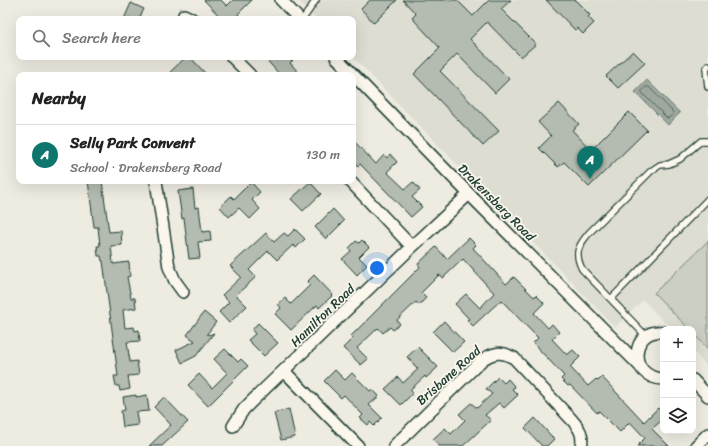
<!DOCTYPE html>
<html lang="en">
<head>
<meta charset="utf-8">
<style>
	body { margin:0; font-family:Sriracha,sans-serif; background:#f2f2f2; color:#222 }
	.controls { position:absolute; right:12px; bottom:12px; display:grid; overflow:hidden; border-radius:8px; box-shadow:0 4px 16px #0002 }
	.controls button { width:36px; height:36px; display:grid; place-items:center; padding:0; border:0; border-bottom:1px solid #e0e0e0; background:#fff; color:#222; font:20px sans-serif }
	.you { position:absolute; left:377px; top:268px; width:14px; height:14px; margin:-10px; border:3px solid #fff; border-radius:50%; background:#1a73e8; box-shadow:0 0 0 6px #1a73e833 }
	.badge { display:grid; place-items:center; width:26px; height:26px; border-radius:50%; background:#0f766e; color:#fff; font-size:13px; font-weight:700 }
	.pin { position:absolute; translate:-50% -33px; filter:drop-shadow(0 1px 2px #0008) }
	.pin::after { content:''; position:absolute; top:21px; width:14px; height:12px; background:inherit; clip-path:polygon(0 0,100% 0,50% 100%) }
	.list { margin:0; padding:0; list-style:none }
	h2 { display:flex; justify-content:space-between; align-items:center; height:52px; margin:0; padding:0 16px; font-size:17px }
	h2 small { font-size:13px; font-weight:400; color:#767676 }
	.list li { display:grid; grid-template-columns:26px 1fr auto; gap:12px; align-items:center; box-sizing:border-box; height:60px; padding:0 16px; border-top:1px solid #e0e0e0 }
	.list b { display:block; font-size:15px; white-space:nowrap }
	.list p { margin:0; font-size:13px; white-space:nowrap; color:#767676 }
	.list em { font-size:13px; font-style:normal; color:#767676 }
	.icon { flex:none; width:22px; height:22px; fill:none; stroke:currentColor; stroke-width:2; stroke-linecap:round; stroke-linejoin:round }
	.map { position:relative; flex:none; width:708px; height:446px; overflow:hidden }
	.search { position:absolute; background:#fff; box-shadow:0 4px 16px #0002; left:16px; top:16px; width:340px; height:44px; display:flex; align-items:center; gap:10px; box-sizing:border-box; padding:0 14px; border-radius:8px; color:#767676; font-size:15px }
	.panel { position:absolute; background:#fff; box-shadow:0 4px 16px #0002; left:16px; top:72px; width:340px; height:112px; border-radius:8px }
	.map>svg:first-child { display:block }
</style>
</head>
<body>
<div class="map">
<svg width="708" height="446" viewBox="0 0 708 446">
	<rect width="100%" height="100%" fill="#eeece1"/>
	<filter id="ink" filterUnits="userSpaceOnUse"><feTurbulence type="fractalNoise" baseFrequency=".025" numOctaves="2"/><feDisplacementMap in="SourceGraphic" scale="8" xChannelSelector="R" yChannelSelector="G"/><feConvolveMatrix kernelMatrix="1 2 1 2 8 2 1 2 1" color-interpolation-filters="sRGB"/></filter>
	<g filter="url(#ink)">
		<!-- built -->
		<path fill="#ddddd2" d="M298 0H708V367L693 351V329H671L643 300 615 327 353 57V19H316Z"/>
		<!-- green -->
		<path fill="#cbcfc4" stroke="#75867c" d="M708 241V349L693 333V329H689L654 293Z"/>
		<!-- water -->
		<path fill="#9fa89f" stroke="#6c7d74" d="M647 80 680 113 668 125 635 92Z"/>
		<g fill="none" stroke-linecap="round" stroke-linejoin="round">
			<!-- shore -->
			<path stroke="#52685f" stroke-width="1" d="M646 87H649L673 112V114L669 118H667L642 93V91Z"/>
		</g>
		<!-- building -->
		<path fill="#b4bbb0" stroke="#1f3d34" d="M204 0H221L227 6 233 0H252L238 14 242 19H222Z
			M370 0H397L374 23 361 9Z
			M403 0H457L473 16 489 0H511L501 9 536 44 521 57 487 22 470 39 509 79 495 93 457 54 440 71 499 131 483 146 414 74 440 48 412 18 416 14Z
			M546 0H575L590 15 588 17 594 23 583 34 577 28 575 30Z
			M131 3 144 9 139 19H124Z
			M633 51 645 63 618 88 606 76Z
			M186 57H190L207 75H167Z
			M264 57H296L290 63 301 75H280Z
			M559 103 579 124 572 130 591 150 629 112 647 130 589 187 564 162 558 167 539 148 551 136 538 122Z
			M353 140 376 164 384 155 387 158 390 154 397 162 387 172 405 189 413 182 420 190 412 197 422 207 411 217 360 164 358 166 353 161Z
			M88 181H102L109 232 121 231 122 245 111 246 113 264 129 262 130 276 127 277 131 298H135L136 308 123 310 125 328 134 327 135 331 139 330 140 341 127 342 130 362 137 361 139 375 128 376 130 389 120 391 119 386H116L114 376H118L103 261H102L101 256H98L97 246H100L98 227H94Z
			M251 182 260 192 252 200 260 209 250 219 239 208 229 217 220 207 231 196 234 199Z
			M310 182 321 194 303 211 291 199Z
			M193 189 195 208 199 207 202 232 210 231 211 241 198 242 200 258 189 259 184 218 182 219 178 191Z
			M333 209 344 221 326 239 315 227Z
			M295 229 305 239 296 248 293 245 277 260 268 251 249 270 256 277 236 295 247 306 229 323 219 312 229 302 222 295 241 277 230 266 266 233 274 242 284 233 288 236Z
			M469 238 476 245 473 248 506 284 514 277 534 297 536 295 544 303 534 313 548 328 552 324 559 332 552 339 567 355 573 350 580 357 570 367 588 386 596 379 598 381 602 377 644 422 658 408 663 413V419L652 429 669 446H637L645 438 630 422 620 432 599 411 597 413 570 385 568 386 561 379 564 376 533 343 538 338 501 300 473 326 467 320 469 319 455 304 466 294 480 308 494 293 463 259 443 278 439 275 421 293 426 298 419 305 416 302 397 320 400 324 393 330 390 327 383 333 378 328 357 348 368 359 361 365 343 348 353 338 351 336 420 267 418 264 436 247 447 259Z
			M362 240 369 247 359 257 367 265 357 275 342 259 351 251 349 248 356 241 359 243Z
			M314 275 333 295 319 308 317 305 291 330 275 314 281 308 278 304 285 298 291 304 310 285 307 282Z
			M204 312 216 322 207 334 209 335 214 333 196 356 182 363 176 350 195 341 187 335Z
			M444 321 464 342 453 352 433 332Z
			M258 323 278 343 264 356 248 340 255 334 252 330Z
			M418 347 438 367 426 378 425 376 410 390 413 393 401 405 385 389 398 377 403 383 418 369 407 357Z
			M225 349 238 362 241 359 248 366 208 406 188 385 199 374 212 388 227 373 214 359Z
			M335 370 345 380 352 373 370 391 372 389 379 396 369 405 382 418 374 426 370 422 368 425 360 418 363 415 344 395 341 398 324 381Z
			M498 377 504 383 508 379 515 387 512 389 518 395 504 408 499 403 485 415 491 420 463 446H439L433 439 445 428 451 434 465 420 459 414 471 403 477 408 492 394 486 389Z
			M136 395V397L147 395 149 411 136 412 138 425 123 427 121 411 125 410 123 397Z
			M164 397 188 422 162 446H149L171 425 154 407Z
			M289 409 295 437 281 440 274 413Z
			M535 418 554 439 547 446H542L525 428Z"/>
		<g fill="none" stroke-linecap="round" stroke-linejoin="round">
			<defs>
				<path id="lane" d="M303 19 316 0
					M708 66 706 69 708 87
					M611 299 708 199
					M646 336 582 269C574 253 578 246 589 233L651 171 660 165 669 164 680 159 701 141H708"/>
				<path id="street" d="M281 0 299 19
					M184 15 192 19
					M232 57 250 75
					M336 57 469 194 639 365
					M156 181 169 267 175 281 183 292
					M350 181 412 247
					M663 332C631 328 626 377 663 379
					M284 371 358 446
					M693 380 708 396
					M233 426 244 409 253 400 412 247 469 194
					M394 446 482 360C494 352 501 351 514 358L572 420C579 428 584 435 581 446
					M696 446 708 434"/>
			</defs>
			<!-- lane casing -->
			<use href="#lane" stroke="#1f3d34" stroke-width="8"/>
			<!-- street casing -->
			<use href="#street" stroke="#1f3d34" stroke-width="14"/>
			<!-- lane -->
			<use href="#lane" stroke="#fbf7ec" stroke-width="5.5"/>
			<!-- street -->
			<use href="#street" stroke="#fbf7ec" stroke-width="11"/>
		</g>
	</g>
	<g text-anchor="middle" stroke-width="3.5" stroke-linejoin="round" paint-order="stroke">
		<!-- street labels -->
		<g font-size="13" fill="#1f3d34" stroke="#fbf7ec">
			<text transform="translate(497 202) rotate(45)" y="5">Drakensberg Road</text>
			<text transform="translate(322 315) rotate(-44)" y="5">Hamilton Road</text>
			<text transform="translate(448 375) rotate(-42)" y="5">Brisbane Road</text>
		</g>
	</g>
</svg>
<div class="controls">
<button>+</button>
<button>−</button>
<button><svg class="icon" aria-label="layers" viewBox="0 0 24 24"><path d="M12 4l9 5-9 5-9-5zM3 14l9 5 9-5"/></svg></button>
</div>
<div class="you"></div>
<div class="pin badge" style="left:590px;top:179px">A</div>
<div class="search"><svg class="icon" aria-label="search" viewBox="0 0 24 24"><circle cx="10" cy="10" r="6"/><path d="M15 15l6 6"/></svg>Search here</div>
<section class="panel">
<h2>Nearby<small></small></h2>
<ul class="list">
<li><span class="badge">A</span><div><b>Selly Park Convent</b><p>School · Drakensberg Road</p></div><em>130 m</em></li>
</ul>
</section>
</div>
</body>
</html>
